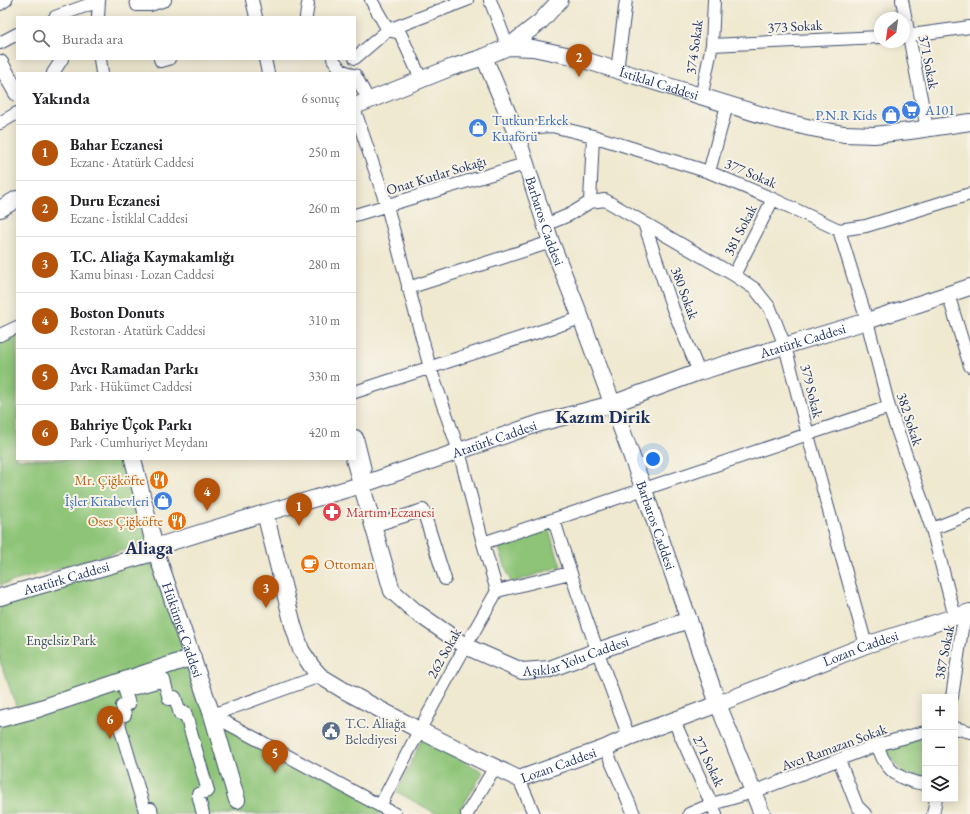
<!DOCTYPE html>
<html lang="tr">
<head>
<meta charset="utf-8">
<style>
	body { margin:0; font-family:"EB Garamond",serif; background:#f6f6f6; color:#202124 }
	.controls { position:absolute; right:12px; bottom:12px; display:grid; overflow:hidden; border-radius:0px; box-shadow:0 2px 10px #0003 }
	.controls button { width:36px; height:36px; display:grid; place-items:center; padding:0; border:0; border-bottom:1px solid #e0e0e0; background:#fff; color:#202124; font:20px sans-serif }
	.compass { position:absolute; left:874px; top:12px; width:36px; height:36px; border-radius:50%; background:#fff; box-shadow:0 2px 10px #0003; rotate:209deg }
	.you { position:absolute; left:653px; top:459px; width:14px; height:14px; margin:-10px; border:3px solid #fff; border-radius:50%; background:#1a73e8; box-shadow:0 0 0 6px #1a73e833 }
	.badge { display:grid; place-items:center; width:26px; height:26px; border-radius:50%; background:#b45309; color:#fff; font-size:13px; font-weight:700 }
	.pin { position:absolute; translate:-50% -33px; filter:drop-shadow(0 1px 2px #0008) }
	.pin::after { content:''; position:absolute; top:21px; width:14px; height:12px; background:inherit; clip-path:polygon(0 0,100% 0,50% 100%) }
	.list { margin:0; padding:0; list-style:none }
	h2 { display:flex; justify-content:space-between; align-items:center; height:52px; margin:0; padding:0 16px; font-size:17px }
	h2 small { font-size:13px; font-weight:400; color:#757577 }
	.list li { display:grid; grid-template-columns:26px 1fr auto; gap:12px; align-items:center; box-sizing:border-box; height:56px; padding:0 16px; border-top:1px solid #e0e0e0 }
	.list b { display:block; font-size:15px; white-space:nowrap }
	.list p { margin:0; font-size:13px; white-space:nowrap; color:#757577 }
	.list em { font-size:13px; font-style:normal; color:#757577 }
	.icon { flex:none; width:22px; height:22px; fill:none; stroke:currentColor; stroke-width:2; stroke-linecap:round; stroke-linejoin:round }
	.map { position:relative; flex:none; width:970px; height:814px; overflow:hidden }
	.search { position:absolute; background:#fff; box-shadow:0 2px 10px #0003; left:16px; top:16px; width:340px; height:44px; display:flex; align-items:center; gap:10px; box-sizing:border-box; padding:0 14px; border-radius:0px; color:#757577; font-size:15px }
	.panel { position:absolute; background:#fff; box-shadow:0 2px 10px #0003; left:16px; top:72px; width:340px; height:388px; border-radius:0px }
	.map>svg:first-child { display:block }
</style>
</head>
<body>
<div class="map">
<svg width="970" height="814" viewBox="0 0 970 814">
	<rect width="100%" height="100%" fill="#f7f3e8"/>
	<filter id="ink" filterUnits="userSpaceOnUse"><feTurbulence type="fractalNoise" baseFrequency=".025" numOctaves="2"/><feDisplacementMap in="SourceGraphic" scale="8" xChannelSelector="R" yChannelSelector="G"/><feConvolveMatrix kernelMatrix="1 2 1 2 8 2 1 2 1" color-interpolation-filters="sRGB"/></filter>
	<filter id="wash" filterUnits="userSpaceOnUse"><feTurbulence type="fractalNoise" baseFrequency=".012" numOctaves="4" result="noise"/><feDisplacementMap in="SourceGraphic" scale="16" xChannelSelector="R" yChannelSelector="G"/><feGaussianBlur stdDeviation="0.9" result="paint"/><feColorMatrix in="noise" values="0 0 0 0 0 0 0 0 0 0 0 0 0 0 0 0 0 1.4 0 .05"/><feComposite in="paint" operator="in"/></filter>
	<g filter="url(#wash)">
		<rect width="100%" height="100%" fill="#efe9d0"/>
		<!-- green -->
		<path fill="#8dc477" stroke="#547a6a" d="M17 327V459H133L153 542 0 585V335Z
			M548 528 561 566 511 583 498 545Z
			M156 552 212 715 395 814H0V719L19 714 0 661V597Z
			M423 737 483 772 458 814H437L397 792Z
			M925 737V776L903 774 885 749Z"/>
	</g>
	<g filter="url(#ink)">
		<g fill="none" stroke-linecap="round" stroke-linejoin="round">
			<defs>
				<path id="street" d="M136 0 137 5H150L165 0
					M252 0 256 17
					M371 0 388 30 400 33 421 79
					M490 0 508 47
					M902 0 927 129
					M0 4 6 0
					M55 17 99 1
					M98 17 99 0
					M306 17 308 4
					M904 36 970 27
					M0 43 17 34
					M712 45 880 37
					M355 58 388 30 467 0
					M100 59 102 73
					M160 59 161 61 169 59
					M265 59 268 73
					M333 59 341 70 349 73
					M617 71 626 0
					M53 73 62 59
					M355 75 369 101
					M701 98 712 45 714 0
					M355 111 387 206 430 368 459 451 483 543 497 591 570 573
					M0 123 17 113
					M516 133 538 127 552 126 593 136 709 172 773 199 839 230 866 226 970 194
					M709 172 727 105
					M590 202 593 136
					M355 215 525 164
					M644 223 673 309 699 372
					M545 225 569 215 590 202 605 200 734 275 755 289 770 308 785 346 808 435 866 645
					M839 230 867 321 889 407 932 529 955 617
					M734 275 773 199
					M408 288 551 242
					M948 294 970 366
					M0 335 17 327
					M355 392 581 318
					M554 520C576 593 602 665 629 737
					M379 524 423 510 445 579
					M932 529 970 514
					M483 543 889 407
					M952 697 962 629 969 613
					M212 715 395 814
					M212 715 320 676
					M674 721 716 814
					M955 728 970 732
					M877 745C880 750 881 757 885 762 893 776 910 782 925 784
					M605 748 634 814
					M839 760 857 806 865 814
					M519 779 534 814
					M380 806C417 733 456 662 497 591
					M152 814 151 809 145 811 117 717 125 715 122 706 129 704 125 691 164 680 169 699 175 697 180 714 185 712 208 791 198 794 203 814
					M467 814 495 767
					M689 814 712 804 753 792 877 745 925 732
					M933 814 936 799"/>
				<g id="secondary">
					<path d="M508 47 540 22 560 0"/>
					<path id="s1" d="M484 57 516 133 551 242 581 318 644 490 718 704 762 814"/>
					<path d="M0 63 17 93"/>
					<path id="s2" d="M355 106 450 68 484 57 508 47 533 48 571 56 778 120 811 128 844 134 874 135 910 131 970 122"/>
					<path d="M0 209 17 199"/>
					<path d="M355 438 363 470"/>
					<path id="s3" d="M133 459 156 552 212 715 237 800"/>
					<path id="s4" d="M354 459 392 591 416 612 465 646 522 671 550 669 597 651 689 620"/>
					<path id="s5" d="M265 513 293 625 301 650 312 667 320 676 345 691 419 730 519 779 605 748 629 737 718 704 866 645 970 612"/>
					<path id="s6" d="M155 547 265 513 361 485 540 423 612 404 699 372 867 321 970 287"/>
					<path id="s7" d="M0 597 156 552"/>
					<path d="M0 719 38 709 193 657"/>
				</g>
			</defs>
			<!-- street casing -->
			<use href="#street" stroke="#3b4b6f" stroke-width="14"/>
			<!-- secondary casing -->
			<use href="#secondary" stroke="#3b4b6f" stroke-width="18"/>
			<!-- street -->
			<use href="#street" stroke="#fff" stroke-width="12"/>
			<!-- secondary -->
			<use href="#secondary" stroke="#fff" stroke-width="16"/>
		</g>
	</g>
	<!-- icons -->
	<defs>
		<symbol id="supermarket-disc" viewBox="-11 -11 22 22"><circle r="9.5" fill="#3f7fe0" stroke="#f7f3e8"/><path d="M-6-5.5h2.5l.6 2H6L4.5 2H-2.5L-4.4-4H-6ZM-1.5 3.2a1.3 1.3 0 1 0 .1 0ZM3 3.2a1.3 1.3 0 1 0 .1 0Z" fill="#fff"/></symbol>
		<symbol id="shop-disc" viewBox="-11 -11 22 22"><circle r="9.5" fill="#3f7fe0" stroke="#f7f3e8"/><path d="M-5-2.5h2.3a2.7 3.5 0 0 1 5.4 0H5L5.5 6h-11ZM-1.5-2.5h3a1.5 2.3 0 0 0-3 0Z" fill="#fff"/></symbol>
		<symbol id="restaurant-disc" viewBox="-11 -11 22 22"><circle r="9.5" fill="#e8710a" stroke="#f7f3e8"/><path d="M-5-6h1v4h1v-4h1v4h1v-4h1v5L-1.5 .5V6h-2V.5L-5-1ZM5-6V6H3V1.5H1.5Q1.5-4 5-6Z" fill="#fff"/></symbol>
		<symbol id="pharmacy-disc" viewBox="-11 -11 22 22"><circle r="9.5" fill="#e0444e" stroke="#f7f3e8"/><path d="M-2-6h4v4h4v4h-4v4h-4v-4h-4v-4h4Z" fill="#fff"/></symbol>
		<symbol id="cafe-disc" viewBox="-11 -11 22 22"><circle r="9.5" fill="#e8710a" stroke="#f7f3e8"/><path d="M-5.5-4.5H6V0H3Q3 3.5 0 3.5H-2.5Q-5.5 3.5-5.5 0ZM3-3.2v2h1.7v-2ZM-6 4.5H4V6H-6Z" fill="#fff"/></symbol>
		<symbol id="civic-disc" viewBox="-11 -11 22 22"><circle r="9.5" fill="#5c6f8a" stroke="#f7f3e8"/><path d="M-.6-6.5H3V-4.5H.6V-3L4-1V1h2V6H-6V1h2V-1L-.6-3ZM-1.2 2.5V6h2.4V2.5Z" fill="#fff"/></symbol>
	</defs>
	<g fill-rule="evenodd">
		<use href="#supermarket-disc" x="900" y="99" width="22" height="22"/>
		<use href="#shop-disc" x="880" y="104" width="22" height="22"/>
		<use href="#shop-disc" x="467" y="117" width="22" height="22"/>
		<use href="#restaurant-disc" x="148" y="469" width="22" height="22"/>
		<use href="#shop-disc" x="152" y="490" width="22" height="22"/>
		<use href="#pharmacy-disc" x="321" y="501" width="22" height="22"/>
		<use href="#restaurant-disc" x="166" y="510" width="22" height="22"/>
		<use href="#cafe-disc" x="299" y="553" width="22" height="22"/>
		<use href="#civic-disc" x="320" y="720" width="22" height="22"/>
	</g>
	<g text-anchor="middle" stroke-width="4" stroke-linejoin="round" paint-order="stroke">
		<!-- street labels -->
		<g font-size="14" fill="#1b2f5e" stroke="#f7f3e8">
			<text transform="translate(795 26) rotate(-3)" y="5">373 Sokak</text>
			<text transform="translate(694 47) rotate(-82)" y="5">374 Sokak</text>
			<text transform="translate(929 62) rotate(79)" y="5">371 Sokak</text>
			<text dy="5" stroke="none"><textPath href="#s2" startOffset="320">İstiklal Caddesi</textPath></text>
			<text transform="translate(751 173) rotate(23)" y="5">377 Sokak</text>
			<text transform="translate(436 175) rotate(-17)" y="5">Onat Kutlar Sokağı</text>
			<text dy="5" stroke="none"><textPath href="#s1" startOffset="175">Barbaros Caddesi</textPath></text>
			<text transform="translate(740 230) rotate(-63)" y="5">381 Sokak</text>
			<text transform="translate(685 293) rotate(70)" y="5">380 Sokak</text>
			<text dy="5" stroke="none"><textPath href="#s6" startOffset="680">Atatürk Caddesi</textPath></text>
			<text transform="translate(812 391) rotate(76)" y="5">379 Sokak</text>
			<text transform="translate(910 419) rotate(72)" y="5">382 Sokak</text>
			<text dy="5" stroke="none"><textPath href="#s6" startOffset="356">Atatürk Caddesi</textPath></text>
			<text dy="5" stroke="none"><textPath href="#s1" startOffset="499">Barbaros Caddesi</textPath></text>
			<text dy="5" stroke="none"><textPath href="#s7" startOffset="69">Atatürk Caddesi</textPath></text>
			<text dy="5" stroke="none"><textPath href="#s3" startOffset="178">Hükümet Caddesi</textPath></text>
			<text dy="5" stroke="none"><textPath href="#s5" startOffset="764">Lozan Caddesi</textPath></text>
			<text transform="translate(944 652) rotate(-79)" y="5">387 Sokak</text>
			<text transform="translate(444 653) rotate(-61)" y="5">262 Sokak</text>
			<text dy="5" stroke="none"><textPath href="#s4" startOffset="347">Aşıklar Yolu Caddesi</textPath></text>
			<text transform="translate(834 747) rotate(-20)" y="5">Avcı Ramazan Sokak</text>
			<text transform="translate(709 761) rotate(65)" y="5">271 Sokak</text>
			<text dy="5" stroke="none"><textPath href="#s5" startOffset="440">Lozan Caddesi</textPath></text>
		</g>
		<!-- shop labels -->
		<g font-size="14" fill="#366cbe" stroke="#f7f3e8" text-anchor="start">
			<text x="925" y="115">A101</text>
			<text x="877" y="120" text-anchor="end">P.N.R Kids</text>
			<text x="492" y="125">Tutkun Erkek<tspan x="492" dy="16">Kuaförü</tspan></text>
			<text x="149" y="506" text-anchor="end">İşler Kitabevleri</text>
		</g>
		<!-- food labels -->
		<g font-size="14" fill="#c56008" stroke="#f7f3e8" text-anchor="end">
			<text x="145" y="485">Mr. Çiğköfte</text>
			<text x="163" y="526">Oses Çiğköfte</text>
			<text x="324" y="569" text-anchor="start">Ottoman</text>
		</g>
		<!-- health labels -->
		<g font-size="14" fill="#be3a42" stroke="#f7f3e8" text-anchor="start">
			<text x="346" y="517">Martım Eczanesi</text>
		</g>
		<!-- park labels -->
		<g font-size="14" fill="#385464" stroke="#f7f3e8">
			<text x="61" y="645">Engelsiz Park</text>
		</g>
		<!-- service labels -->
		<g font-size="14" fill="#4e5e75" stroke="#f7f3e8" text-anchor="start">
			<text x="345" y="728">T.C. Aliağa<tspan x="345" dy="16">Belediyesi</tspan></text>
		</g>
		<!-- district labels -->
		<g font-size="18" font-weight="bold" fill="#1b2f5e" stroke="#f7f3e8">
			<text x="603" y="423">Kazım Dirik</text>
			<text x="149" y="554">Aliaga</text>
		</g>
	</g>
</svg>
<div class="controls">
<button>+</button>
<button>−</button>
<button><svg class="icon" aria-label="layers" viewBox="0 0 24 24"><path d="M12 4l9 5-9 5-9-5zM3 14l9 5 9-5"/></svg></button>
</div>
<svg class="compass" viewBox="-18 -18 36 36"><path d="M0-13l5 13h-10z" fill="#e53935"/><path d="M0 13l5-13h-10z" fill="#757577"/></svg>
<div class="you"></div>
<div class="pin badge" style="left:299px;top:526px">1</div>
<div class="pin badge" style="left:579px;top:77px">2</div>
<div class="pin badge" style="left:266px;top:608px">3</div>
<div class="pin badge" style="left:207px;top:511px">4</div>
<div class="pin badge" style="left:275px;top:773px">5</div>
<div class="pin badge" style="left:110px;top:739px">6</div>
<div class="search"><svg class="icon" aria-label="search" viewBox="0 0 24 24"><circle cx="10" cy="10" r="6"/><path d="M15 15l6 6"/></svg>Burada ara</div>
<section class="panel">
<h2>Yakında<small>6 sonuç</small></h2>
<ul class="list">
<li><span class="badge">1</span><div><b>Bahar Eczanesi</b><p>Eczane · Atatürk Caddesi</p></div><em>250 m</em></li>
<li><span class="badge">2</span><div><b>Duru Eczanesi</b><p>Eczane · İstiklal Caddesi</p></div><em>260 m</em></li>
<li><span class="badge">3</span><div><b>T.C. Aliağa Kaymakamlığı</b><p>Kamu binası · Lozan Caddesi</p></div><em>280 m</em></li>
<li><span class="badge">4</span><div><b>Boston Donuts</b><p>Restoran · Atatürk Caddesi</p></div><em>310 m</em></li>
<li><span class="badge">5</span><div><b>Avcı Ramadan Parkı</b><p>Park · Hükümet Caddesi</p></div><em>330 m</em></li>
<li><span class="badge">6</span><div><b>Bahriye Üçok Parkı</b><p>Park · Cumhuriyet Meydanı</p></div><em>420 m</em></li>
</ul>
</section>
</div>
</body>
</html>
